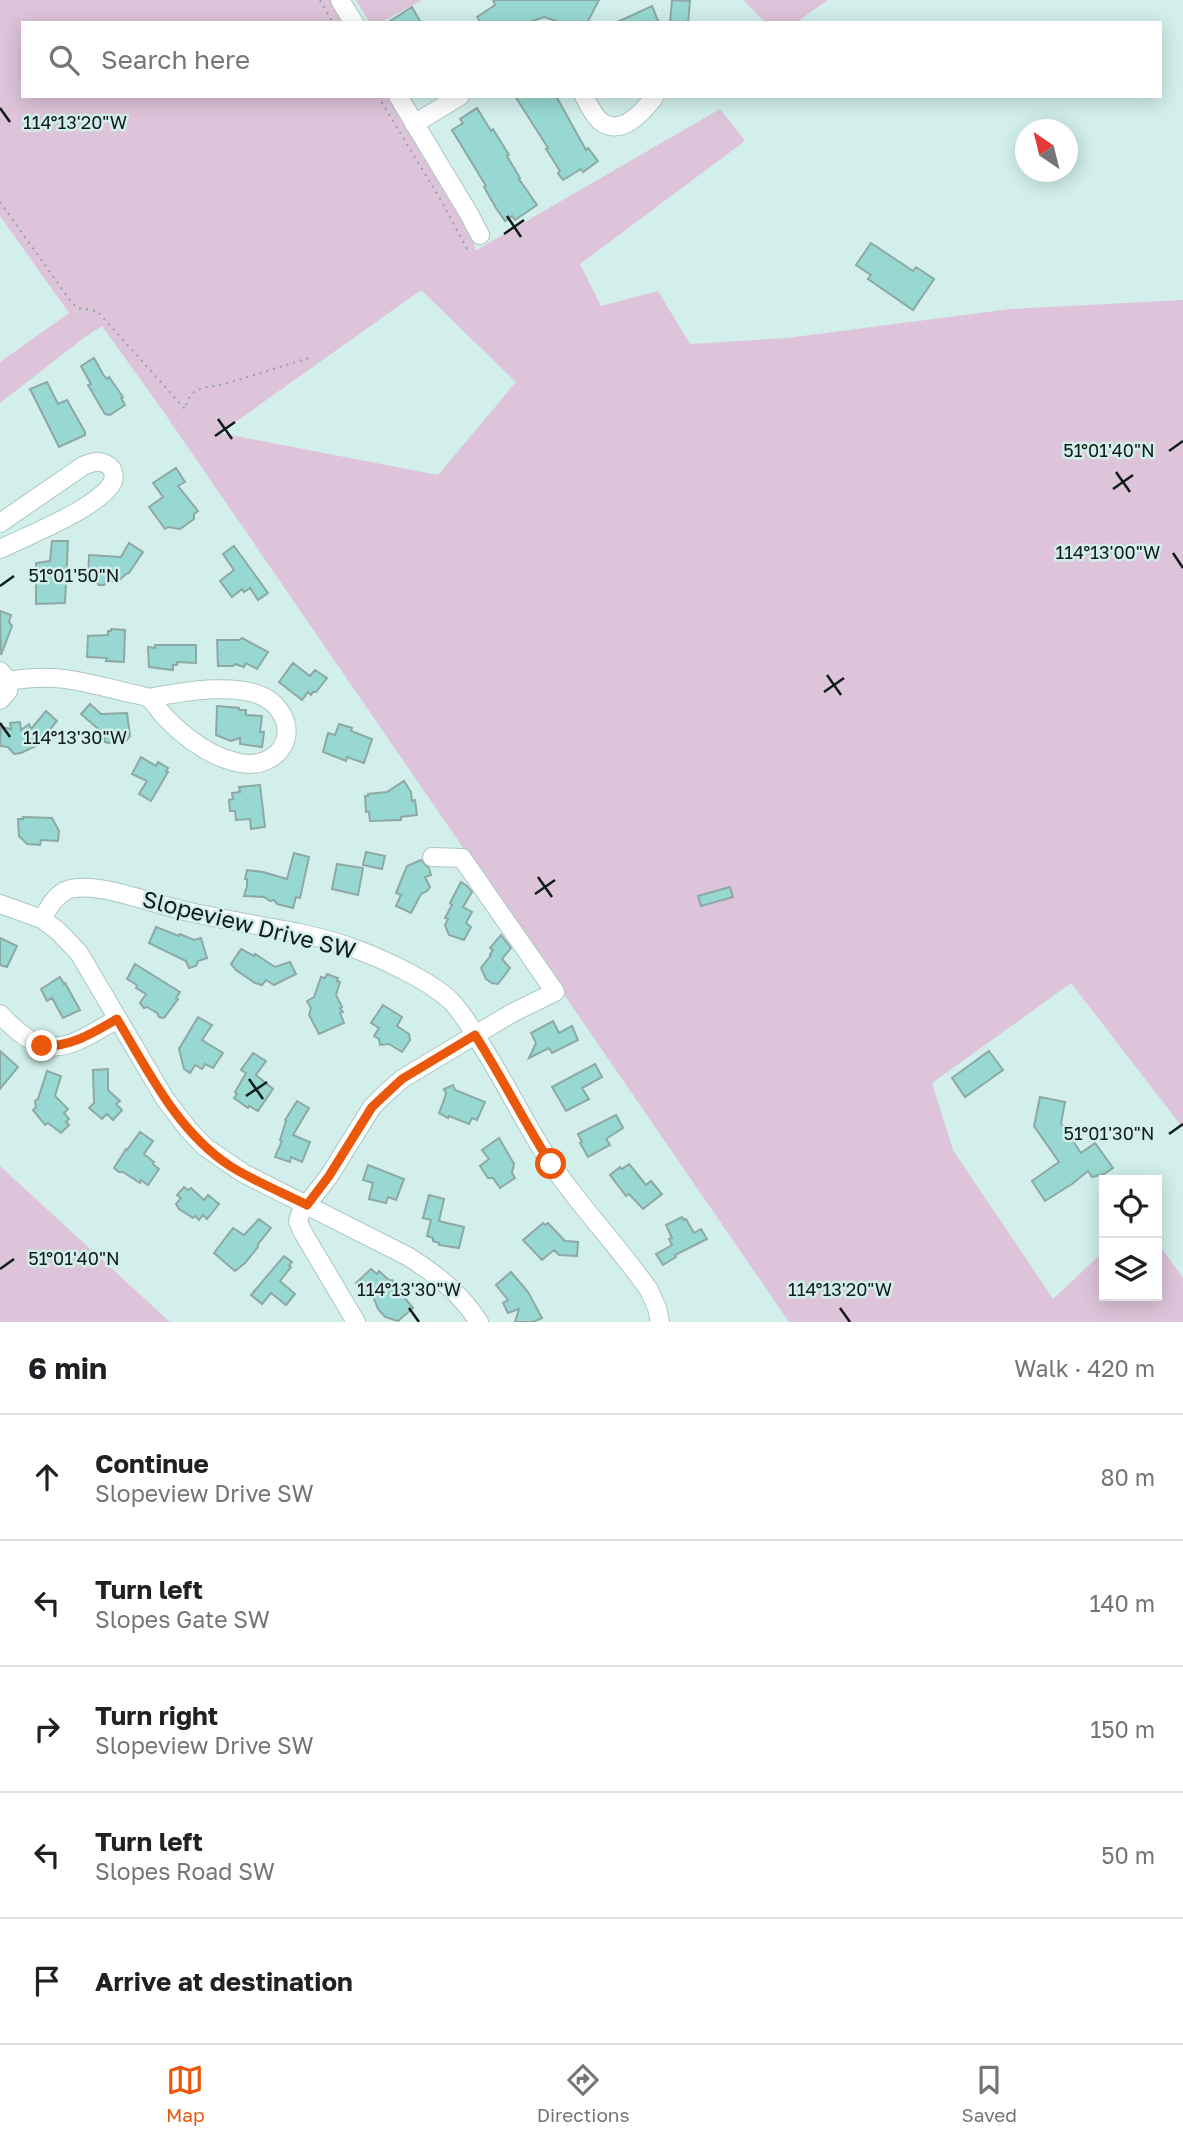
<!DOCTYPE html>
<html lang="en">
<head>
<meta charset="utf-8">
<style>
	body { margin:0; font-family:"Golos Text",sans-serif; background:#f6f6f6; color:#202124 }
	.controls { position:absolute; right:21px; bottom:21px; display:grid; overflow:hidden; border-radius:0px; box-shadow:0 4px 18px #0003 }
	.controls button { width:63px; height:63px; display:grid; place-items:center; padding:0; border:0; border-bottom:2px solid #e0e0e0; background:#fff; color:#202124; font:35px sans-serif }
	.compass { position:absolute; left:1015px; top:119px; width:63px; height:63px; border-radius:50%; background:#fff; box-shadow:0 4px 18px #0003; rotate:325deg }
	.stop { position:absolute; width:21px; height:21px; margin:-16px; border:5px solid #ea580c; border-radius:50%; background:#fff }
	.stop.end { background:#ea580c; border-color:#fff; box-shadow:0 2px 7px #0008 }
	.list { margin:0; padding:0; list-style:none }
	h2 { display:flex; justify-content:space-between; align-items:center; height:91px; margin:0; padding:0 28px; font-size:30px }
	h2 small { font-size:23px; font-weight:400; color:#757577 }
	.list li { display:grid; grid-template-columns:46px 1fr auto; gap:21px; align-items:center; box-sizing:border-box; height:126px; padding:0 28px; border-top:2px solid #e0e0e0 }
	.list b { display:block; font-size:26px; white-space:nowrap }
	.list p { margin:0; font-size:23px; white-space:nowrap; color:#757577 }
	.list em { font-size:23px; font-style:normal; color:#757577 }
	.icon { flex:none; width:38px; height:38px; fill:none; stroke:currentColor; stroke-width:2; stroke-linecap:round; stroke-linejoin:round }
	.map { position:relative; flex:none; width:1183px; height:1322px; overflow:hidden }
	.search { position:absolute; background:#fff; box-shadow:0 4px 18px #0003; left:21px; right:21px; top:21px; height:77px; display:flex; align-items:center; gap:18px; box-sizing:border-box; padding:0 24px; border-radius:0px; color:#757577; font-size:26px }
	.sheet { height:721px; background:#fff }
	nav { display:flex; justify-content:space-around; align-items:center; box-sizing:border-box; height:98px; border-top:2px solid #e0e0e0; background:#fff; font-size:19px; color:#757577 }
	nav a { display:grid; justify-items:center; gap:4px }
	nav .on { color:#ea580c }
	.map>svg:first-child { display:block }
</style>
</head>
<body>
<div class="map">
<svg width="1183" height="1322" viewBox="0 0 1183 1322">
	<rect width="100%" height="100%" fill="#d2efec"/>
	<!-- green -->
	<path fill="#dec4da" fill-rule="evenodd" d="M0 0H330L343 23H23V96H387L474 240 475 251 720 109 745 141 580 264 601 306 658 291 690 344 787 338 1010 309 1183 300V1128L1071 983 932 1083 953 1150 1053 1299 1104 1251V1296H1157L1158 1243 1183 1278V1322H789L163 411 102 326 85 337 0 403V362L69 313 0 216ZM421 290 516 382 438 475 220 433Z
		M356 0H422L380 23H370Z
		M743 0H828L795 23H766Z
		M0 1166 170 1322H0Z"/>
	<!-- building -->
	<path fill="#97d9d2" stroke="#8da8a5" stroke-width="2" d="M493 0H599L587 23H562L544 17 527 23H481L477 17 495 5Z
		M672 0 690 1 688 23H670Z
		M652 6 659 23H615Z
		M412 7 421 23H387Z
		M515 96H556L586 150 588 148 598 161 583 172 581 169 563 180 558 173 560 171 546 149 548 148Z
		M477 108 491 131 493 129 509 155 507 156 520 178 519 179 537 205 515 220 512 216 505 221 496 208 484 187 486 186 452 130 463 123 460 119Z
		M871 243 913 271 916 267 934 279 913 310 868 279 871 275 856 265Z
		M94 358 104 376 107 379 109 377 123 397 121 398 125 405 110 415 105 414 88 385 91 384 81 366Z
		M47 382 58 404 67 400 85 432V435L59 447 30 389Z
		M176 468 185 482 178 486 198 511 194 514V519L180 529 168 527 165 529 149 507 163 497 153 483Z
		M52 541H68L65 603 36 604V563L50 561Z
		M129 543 143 552 129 573 126 574 117 582 108 581 104 585H99L94 580 88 579 89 555 121 557Z
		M234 546 268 593 258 600 250 588 244 592 242 589 232 597 220 581 234 570 223 554Z
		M0 611 11 615 9 622 12 626 1 655Z
		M111 629 125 630 124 662 106 661 107 658 87 657 88 636 108 635V631H111Z
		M242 638 268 652 257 669 246 663 244 667 235 664 233 666H218L217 640H239Z
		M155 645H196V663L177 662V665H173V670L149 667 148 647 155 648Z
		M293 663 310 676 315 670 327 678 316 692H313L311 695 308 692 302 700 279 682Z
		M90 704 101 714 127 713 130 736 126 741 108 743 105 742 103 733 81 714Z
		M217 706 239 708V710H246V715L262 716 260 732H264L262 747 240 744V738L231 741 216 735Z
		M46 711 57 721 48 732 35 740 38 745 21 753 14 754 8 747 0 746 1 727 11 729 10 723 20 722 21 730 29 724 31 729Z
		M339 724 352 728 351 731 372 739 364 763 347 757 346 761 323 752 328 733 335 735Z
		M141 757 156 766 158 762 168 768 166 771 168 772 151 801 139 794 147 781 132 774Z
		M404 781 411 792 412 801 415 800 417 815 401 817V820L370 821 369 812H366L365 796H368V794L387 792Z
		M260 785 265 827 251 829 250 819 236 820 235 811H230L229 800 233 799 232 793 240 792 239 787Z
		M23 817 52 818 59 831 58 841 41 840 40 845 27 844 19 836 18 819H23Z
		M366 852 385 856 382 869 363 865Z
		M294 853 309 857 300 898 296 897 293 908 277 904 274 900 270 901 264 897 244 896 247 886V879H245L247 870 263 872 287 879Z
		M421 860 429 868 431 875 425 877 430 887 427 891 421 894 411 913 396 906 401 895 396 893 407 866Z
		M337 864 363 868 358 895 332 889Z
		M461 882 467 886 472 892 463 907 472 912 466 923 471 927 464 940 449 935 445 925 448 919 445 918 452 905 450 903Z
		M730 887 733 897 701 906 698 896Z
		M156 927 179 936 180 934 194 940 201 938 207 958 198 961 196 966 189 968 186 961 149 943Z
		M501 935 511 948 502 959 510 968 498 984 492 983 486 979 481 968 491 955 490 954 493 950 490 948Z
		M0 938 17 946 7 967 0 965Z
		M241 949 254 956 255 954 275 967 290 962 296 974 274 985 266 980 262 985 255 983 236 970 231 964Z
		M135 964 180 992 176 998 178 999 164 1018 159 1017 157 1013 147 1007 144 1008 140 1003 146 994 136 988 137 985 127 979Z
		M327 974 338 978 337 981 340 982 336 995 342 1007 340 1008 343 1012 340 1013 344 1023 319 1034 309 1015 311 1008 307 1001 314 997 321 977 325 978Z
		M60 977 64 984 65 983 80 1010 63 1018 52 998 47 1001 41 989Z
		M383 1005 402 1017 397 1026 409 1034 410 1040 402 1052 389 1044 380 1045 379 1039 374 1036 379 1028 371 1023Z
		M198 1017 212 1025 202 1040 223 1053 213 1068 205 1064 202 1069 195 1065 190 1073 184 1069 179 1049Z
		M553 1021 559 1033 572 1026 578 1040 552 1053 549 1048 529 1058 536 1043 531 1033Z
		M0 1051 18 1067 0 1089Z
		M989 1051 1003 1070 965 1097 952 1078Z
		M253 1053 266 1061 256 1075 273 1089 258 1111 249 1106 248 1108 234 1098 237 1094 235 1092 246 1073 241 1070Z
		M595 1064 602 1077 582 1088 589 1099 566 1111 552 1087Z
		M108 1069V1090L120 1101 116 1104 122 1110 113 1120 107 1114 102 1119 89 1108 94 1103 93 1070Z
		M47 1071 61 1076 55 1096 68 1109 64 1113 69 1119 66 1122 69 1125 61 1133 48 1123 45 1125 33 1110 36 1107 35 1101 38 1099Z
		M453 1085 455 1090 485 1102 477 1120 472 1118 469 1124 449 1116 448 1118 439 1113 444 1100 446 1093 444 1089Z
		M1040 1097 1065 1102 1061 1123 1081 1153 1095 1143 1113 1168 1104 1174 1092 1177 1088 1171 1072 1184 1045 1201 1032 1181 1059 1162 1034 1126Z
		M297 1101 309 1108 293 1135 310 1142 302 1162 291 1157 290 1162 275 1157 282 1141 280 1140 286 1121 285 1120Z
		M616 1115 623 1128 606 1139 610 1145 588 1157 580 1143 582 1142 578 1134Z
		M140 1132 153 1141 144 1154 154 1162 153 1164 159 1169 148 1185 141 1180 140 1183 123 1172H119L114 1168 126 1149 127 1150Z
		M499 1138 514 1164 512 1173 515 1178 500 1188 493 1178H488L480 1166 489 1159 482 1150Z
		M629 1164 646 1185 651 1181 662 1194 643 1209 629 1194 626 1196 610 1175 620 1167 622 1169Z
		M368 1165 404 1179 396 1200 388 1197 386 1203 369 1199 373 1183 363 1180Z
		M184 1187 188 1190 191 1188 204 1200 208 1195 219 1204 207 1219 203 1215 199 1220 195 1216 193 1218 179 1209 176 1204 181 1198 177 1195Z
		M429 1195 444 1199 439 1221 464 1227 459 1248 439 1245V1243L433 1241V1238L427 1236 431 1220 423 1218Z
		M682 1217 684 1220 686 1219 694 1233 701 1229 707 1239 675 1255 676 1257 663 1265 656 1254 672 1245 669 1239 672 1238 666 1225Z
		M259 1219 271 1228 258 1244V1247L245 1263 235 1271 214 1253 233 1228 244 1235Z
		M543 1223 545 1225 548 1223 565 1241 578 1242 577 1256 559 1255 554 1250 542 1260 523 1240Z
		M284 1256 292 1262 289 1266 291 1267 280 1281 295 1294 286 1305 271 1293 262 1304 251 1295Z
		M371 1269 377 1274 379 1271 390 1281 392 1280 405 1293 403 1296 413 1308 398 1321 385 1317 378 1309 371 1291 367 1295 356 1283Z
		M511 1272 528 1292 542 1318 533 1322H515L519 1309 508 1313 503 1303 508 1300 496 1285Z"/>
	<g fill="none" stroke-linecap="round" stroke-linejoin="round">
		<defs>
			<path id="minor" d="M340 0 354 23
				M398 96 469 214 480 235
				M584 96C588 104 593 114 599 120 620 139 643 112 655 96
				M414 124 460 96
				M0 523 83 466C95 461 103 459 112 469 114 475 115 479 111 485 93 510 29 535 0 549
				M0 671 9 681 8 691 0 700
				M9 681C57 673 79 681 125 692 132 694 145 695 150 699 156 704 159 711 164 716 185 738 210 757 240 763 278 770 303 733 274 704 249 679 181 692 149 698
				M0 904 42 919 58 931 79 953 165 1099 188 1129 205 1147 243 1173 409 1257C437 1275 461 1294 479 1322
				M42 919C48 909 54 897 65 891 89 879 148 902 174 908 232 924 293 927 350 947 379 957 431 981 452 1002 464 1015 473 1031 482 1046 507 1085 526 1126 552 1165 582 1209 619 1247 649 1290L657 1308 660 1322
				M0 1014C46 1063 65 1050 117 1019
				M356 1322 302 1231 298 1221 301 1212 329 1176 372 1107 385 1094 402 1079 475 1035 514 1012 555 992 462 858 432 857"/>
		</defs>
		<!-- minor casing -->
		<use href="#minor" stroke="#abc7c4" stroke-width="20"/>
		<!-- path -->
		<path stroke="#8fa6a3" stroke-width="2" stroke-dasharray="2 5" stroke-linecap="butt" d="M320 0 333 23
			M378 96 442 202 467 249
			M0 202 72 303 78 308 97 311 185 409 188 399 194 392 202 388 225 384 312 357"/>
		<!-- minor -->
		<use href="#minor" stroke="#fff" stroke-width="18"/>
	</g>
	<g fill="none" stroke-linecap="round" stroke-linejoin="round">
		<!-- route -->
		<path stroke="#ea580c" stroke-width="9" d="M42 1046C71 1047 93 1033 117 1019 149 1072 177 1131 230 1166 254 1181 281 1192 307 1205L329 1176 372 1107 402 1079 475 1035C502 1077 524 1122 551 1164"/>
	</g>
	<!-- ticks -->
	<path fill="none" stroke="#111c1b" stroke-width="2.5" d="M0 108 10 122M507 216 521 237M504 234 524 220M218 419 232 439M215 436 235 422M1169 451 1183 441M1116 472 1130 492M1113 489 1133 475M1173 553 1183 568M0 586 14 576M827 675 841 695M824 692 844 678M0 723 10 737M538 877 552 897M535 894 555 880M249 1079 263 1099M246 1096 267 1082M1169 1134 1183 1124M0 1269 14 1259M409 1308 419 1322M840 1308 850 1322"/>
	<g text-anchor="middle" stroke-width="5" stroke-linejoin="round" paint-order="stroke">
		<!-- street labels -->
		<g font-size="23" fill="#111c1b" stroke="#d2efec">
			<text transform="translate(249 925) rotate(14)" y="8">Slopeview Drive SW</text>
		</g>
	</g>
	<g font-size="18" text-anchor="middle" fill="#111c1b" stroke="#d2efec" stroke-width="5" stroke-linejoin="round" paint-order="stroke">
		<text x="75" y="129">114°13'20"W</text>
		<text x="1109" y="457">51°01'40"N</text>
		<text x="1108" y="559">114°13'00"W</text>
		<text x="74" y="582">51°01'50"N</text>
		<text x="75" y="744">114°13'30"W</text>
		<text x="1109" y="1140">51°01'30"N</text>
		<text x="74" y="1265">51°01'40"N</text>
		<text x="409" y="1296">114°13'30"W</text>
		<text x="840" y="1296">114°13'20"W</text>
	</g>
</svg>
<div class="controls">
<button><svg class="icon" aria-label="locate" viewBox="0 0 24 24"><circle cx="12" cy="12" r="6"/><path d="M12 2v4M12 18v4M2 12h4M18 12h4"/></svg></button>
<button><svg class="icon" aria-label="layers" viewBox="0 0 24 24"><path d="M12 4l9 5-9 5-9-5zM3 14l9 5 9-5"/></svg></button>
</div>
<svg class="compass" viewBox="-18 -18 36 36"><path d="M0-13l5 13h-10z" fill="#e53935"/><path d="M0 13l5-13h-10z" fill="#757577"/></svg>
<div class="stop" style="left:551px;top:1164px"></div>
<div class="stop end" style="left:42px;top:1046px"></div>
<div class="search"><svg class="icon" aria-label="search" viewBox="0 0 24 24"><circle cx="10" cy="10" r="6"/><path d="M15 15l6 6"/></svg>Search here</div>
</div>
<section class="sheet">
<h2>6 min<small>Walk · 420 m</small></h2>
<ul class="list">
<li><svg class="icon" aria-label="ahead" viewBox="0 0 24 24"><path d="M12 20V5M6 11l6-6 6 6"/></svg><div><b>Continue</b><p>Slopeview Drive SW</p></div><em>80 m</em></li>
<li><svg class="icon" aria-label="left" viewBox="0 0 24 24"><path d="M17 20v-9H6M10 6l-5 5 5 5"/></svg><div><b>Turn left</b><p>Slopes Gate SW</p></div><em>140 m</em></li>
<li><svg class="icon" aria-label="right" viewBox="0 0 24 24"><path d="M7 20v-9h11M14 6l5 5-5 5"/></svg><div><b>Turn right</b><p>Slopeview Drive SW</p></div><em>150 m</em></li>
<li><svg class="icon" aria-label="left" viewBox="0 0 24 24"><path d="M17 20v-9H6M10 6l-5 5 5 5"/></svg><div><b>Turn left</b><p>Slopes Road SW</p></div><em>50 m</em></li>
<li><svg class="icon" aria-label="arrive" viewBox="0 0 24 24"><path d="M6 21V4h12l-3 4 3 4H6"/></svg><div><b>Arrive at destination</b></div></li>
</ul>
</section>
<nav>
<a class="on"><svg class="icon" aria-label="map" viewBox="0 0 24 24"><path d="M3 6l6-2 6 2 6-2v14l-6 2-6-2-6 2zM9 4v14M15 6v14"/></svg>Map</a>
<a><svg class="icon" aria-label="directions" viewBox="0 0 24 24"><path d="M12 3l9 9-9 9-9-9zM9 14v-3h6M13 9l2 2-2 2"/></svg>Directions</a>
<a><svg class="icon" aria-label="saved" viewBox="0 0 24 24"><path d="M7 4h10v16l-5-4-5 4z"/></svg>Saved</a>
</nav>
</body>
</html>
